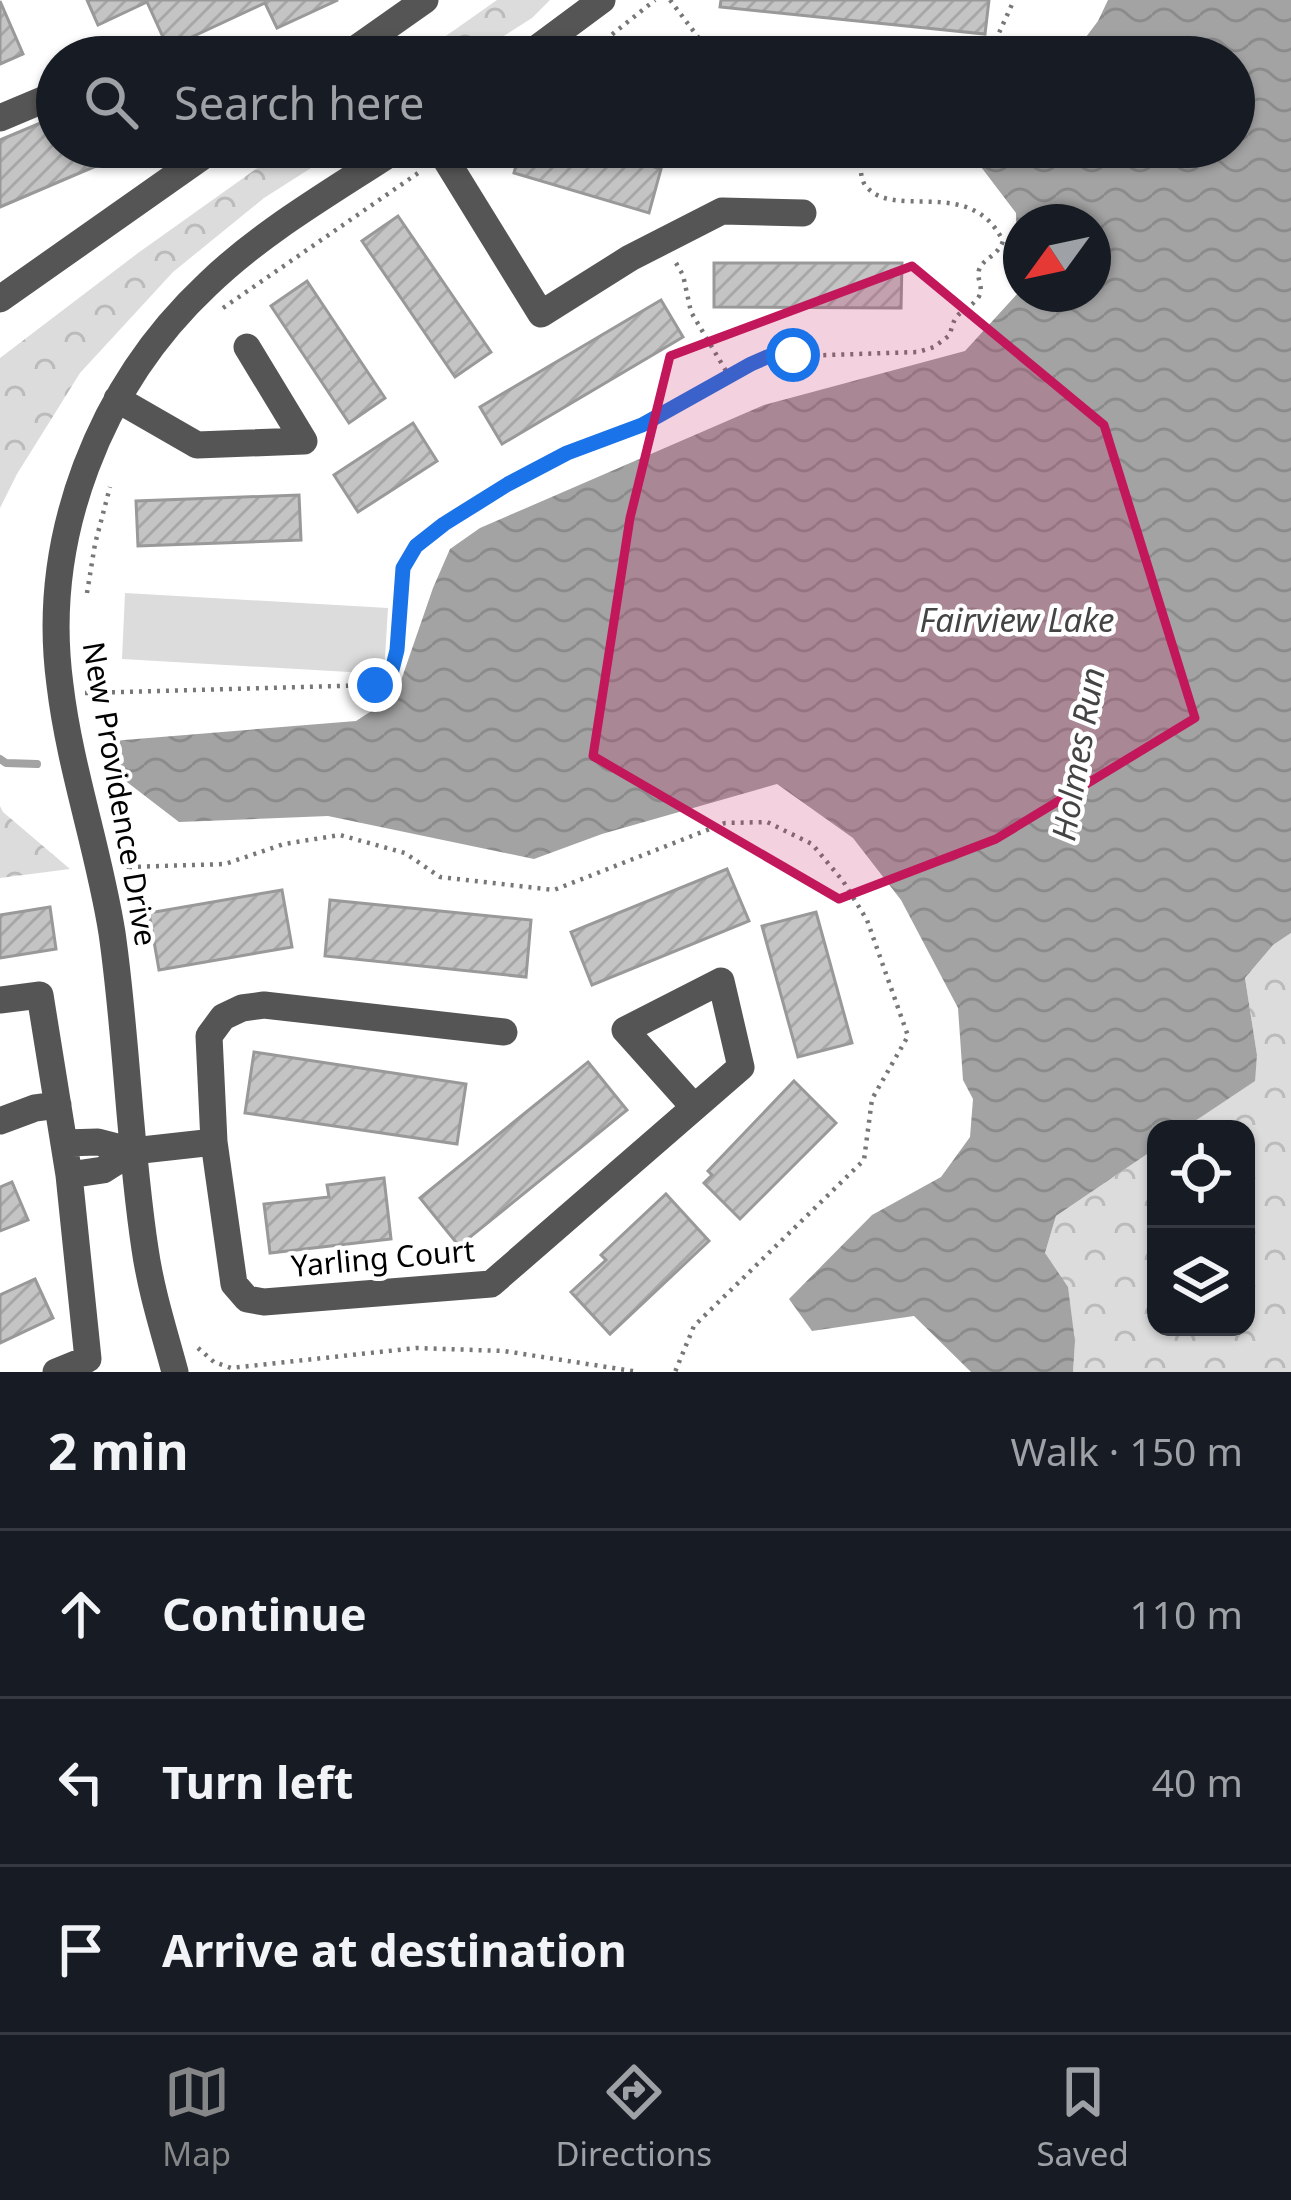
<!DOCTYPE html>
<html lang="en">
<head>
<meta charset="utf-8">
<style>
	body { margin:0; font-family:"Noto Sans",sans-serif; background:#20242c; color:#f1f3f6 }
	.controls { position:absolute; right:36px; bottom:36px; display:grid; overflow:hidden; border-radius:24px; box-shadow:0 3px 9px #0004 }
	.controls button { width:108px; height:108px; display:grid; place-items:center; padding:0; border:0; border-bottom:3px solid #363941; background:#171b24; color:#f1f3f6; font:60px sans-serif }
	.compass { position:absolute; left:1003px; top:204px; width:108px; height:108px; border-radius:50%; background:#171b24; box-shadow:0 3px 9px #0004; rotate:237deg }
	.stop { position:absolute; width:36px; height:36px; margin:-27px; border:9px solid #1a73e8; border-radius:50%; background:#fff }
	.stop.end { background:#1a73e8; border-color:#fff; box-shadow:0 3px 12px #0008 }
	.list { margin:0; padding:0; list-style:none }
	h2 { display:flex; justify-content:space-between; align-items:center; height:156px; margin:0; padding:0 48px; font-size:51px }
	h2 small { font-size:39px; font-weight:400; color:#9ea1a6 }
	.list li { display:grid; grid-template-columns:78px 1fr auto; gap:36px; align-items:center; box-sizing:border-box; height:168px; padding:0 48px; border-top:3px solid #363941 }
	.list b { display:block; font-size:45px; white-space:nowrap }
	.list em { font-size:39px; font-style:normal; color:#9ea1a6 }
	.icon { flex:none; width:66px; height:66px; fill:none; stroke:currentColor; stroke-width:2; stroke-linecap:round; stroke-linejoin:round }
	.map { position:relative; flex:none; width:1291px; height:1372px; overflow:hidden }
	.search { position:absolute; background:#171b24; box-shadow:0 3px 9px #0004; left:36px; right:36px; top:36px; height:132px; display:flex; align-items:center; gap:30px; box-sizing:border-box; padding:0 42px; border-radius:66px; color:#9ea1a6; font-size:45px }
	.sheet { height:660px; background:#171b24 }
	nav { display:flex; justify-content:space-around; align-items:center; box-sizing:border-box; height:168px; border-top:3px solid #363941; background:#171b24; font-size:33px; color:#9ea1a6 }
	nav a { display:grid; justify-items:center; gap:6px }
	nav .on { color:#858687 }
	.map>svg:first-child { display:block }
</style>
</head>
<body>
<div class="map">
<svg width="1291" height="1372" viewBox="0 0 1291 1372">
	<defs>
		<pattern id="forest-crowns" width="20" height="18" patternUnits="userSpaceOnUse" patternTransform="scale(3)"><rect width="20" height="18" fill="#dcdcdc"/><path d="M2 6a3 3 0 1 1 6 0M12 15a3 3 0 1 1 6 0" fill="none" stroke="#bbb"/></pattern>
		<pattern id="water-waves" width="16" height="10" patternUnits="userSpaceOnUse" patternTransform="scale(3)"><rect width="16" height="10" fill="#a3a3a3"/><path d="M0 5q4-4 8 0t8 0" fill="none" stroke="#8b8b8b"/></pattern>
		<pattern id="building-hatch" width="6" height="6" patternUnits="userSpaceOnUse" patternTransform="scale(3)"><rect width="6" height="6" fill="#c4c4c4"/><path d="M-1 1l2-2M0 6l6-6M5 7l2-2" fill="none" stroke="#a7a7a7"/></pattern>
	</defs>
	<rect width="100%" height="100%" fill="#fff"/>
	<!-- forest -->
	<path fill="url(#forest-crowns)" d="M497 0H550L532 18 471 57H416Z
		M287 147H344L264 198 173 272 80 373 17 474 0 508V358L138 253Z
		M0 806 3 812 70 869 0 878Z
		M1291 933V1372H1073L1075 1342 1045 1253 1056 1216 1156 1148V1327H1246V1129H1183L1254 1080 1257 1055 1245 978 1273 945Z"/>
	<!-- pitch -->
	<path fill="#dcdcdc" d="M125 593 388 608 384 674 122 659Z"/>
	<!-- water -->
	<path fill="url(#water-waves)" fill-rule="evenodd" d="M1108 0H1291V933L1273 945 1245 978 1257 1055 1255 1081 1183 1129H1156V1148L1056 1216 1045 1253 1068 1287 1075 1342 1073 1372H971L914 1316 812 1331 789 1299 872 1215 941 1177 970 1137 973 1099 963 1080 958 1008 901 900 853 838 777 784 602 834 534 859 328 816 179 822 119 776 112 741 356 721 396 695 433 588 450 549 480 528 764 405 965 351 1018 293 1016 213 975 159 993 147H1234V57H1071L1098 21ZM1021 222H1093V294H1021Z"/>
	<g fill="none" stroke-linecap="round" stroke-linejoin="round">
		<!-- stream -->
		<path stroke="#a3a3a3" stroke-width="8" d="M0 759 6 763 37 764"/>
	</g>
	<!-- building -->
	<path fill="url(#building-hatch)" stroke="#999" stroke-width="3" d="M87 0H338L277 28 265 3 168 48 147 2 98 25Z
		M721 0H989L985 34 720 7Z
		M0 1 23 54 0 64Z
		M57 116V147L138 148 0 207V140Z
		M521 147H588L661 169 649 213 514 173Z
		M398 216 491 352 455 377 362 241Z
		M714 263H902L901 308 714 307Z
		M307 281 385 398 349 423 271 306Z
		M661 300 683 337 502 444 480 407Z
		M413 423 437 461 358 512 334 475Z
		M299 495 301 540 138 546 136 501Z
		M727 869 749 921 592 985 571 932Z
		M282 890 292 947 159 970 149 913Z
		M330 900 531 920 526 977 325 956Z
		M50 907 56 949 0 958V915Z
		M816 912 852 1043 798 1057 762 926Z
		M254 1052 466 1084 457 1144 245 1113Z
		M588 1062 627 1110 459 1246 420 1198Z
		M794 1081 836 1123 740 1219 704 1183 712 1175 708 1171Z
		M384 1178 391 1239 270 1253 264 1204 329 1197 327 1185Z
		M12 1182 28 1220 0 1231V1187Z
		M666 1194 709 1241 610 1334 571 1292 606 1260 601 1255Z
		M35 1279 53 1318 0 1343V1295Z"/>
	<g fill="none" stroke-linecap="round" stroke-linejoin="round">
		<!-- path -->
		<path stroke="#777" stroke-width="4.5" stroke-dasharray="3 6" stroke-linecap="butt" d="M670 0 701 41 736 57
			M584 57 655 0
			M988 57 1014 0
			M676 263 683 275 691 312 729 376
			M223 308 421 171
			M87 593 95 544 110 487
			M85 693 375 685 390 678 397 650 403 568 415 546 444 524 508 484 567 453 642 425 767 357 918 352 934 347 950 335C955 308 964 315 978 298 985 288 976 280 979 270 983 258 998 256 1003 241 970 174 893 222 865 185 858 175 862 159 863 147
			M122 840 129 867V876
			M129 867 225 864 284 844 340 835 405 853 440 877 554 890 725 823 767 822 812 844 843 881 867 920 908 1036 872 1099 864 1160 694 1326 675 1372
			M198 1348 214 1362 231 1368 416 1348 504 1351 639 1372"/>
		<!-- minor -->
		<path stroke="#555" stroke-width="27" d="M344 57 425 0
			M525 57 602 0
			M0 118 57 94
			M438 147 541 314 630 258 722 211 803 213
			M0 299 216 147
			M117 399 197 445 304 441 247 347
			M0 1000 40 995 69 1175 88 1359 56 1372
			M0 1121 35 1108 58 1105
			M214 1142 234 1284 247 1299 264 1302 491 1284 741 1067 721 981 625 1030 694 1107
			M64 1143 98 1142 133 1151 103 1170 69 1175
			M133 1151 214 1142 209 1036 223 1017 242 1008 264 1005 504 1032
			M175 1372C164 1331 151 1291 145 1249 129 1144 127 1038 112 933 99 850 70 769 60 685 40 537 100 385 208 284 264 230 335 190 400 147"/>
	</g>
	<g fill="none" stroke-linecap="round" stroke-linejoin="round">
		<!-- route -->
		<path stroke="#1a73e8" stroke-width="15" d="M375 685 390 678 397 650 403 568 416 546 444 524 508 484 567 453 642 425 751 364 767 357 793 355"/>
	</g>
	<!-- marked area -->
	<path fill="#c2185b" fill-opacity="0.2" stroke="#c2185b" stroke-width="9" stroke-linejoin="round" d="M912 266 1104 425 1195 718 996 839 839 899 593 756 630 518 670 356Z"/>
	<g text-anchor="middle" stroke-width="9" stroke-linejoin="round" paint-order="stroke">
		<!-- street labels -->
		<g font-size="30" fill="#000" stroke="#fff">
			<text transform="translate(119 794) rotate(80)" y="10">New Providence Drive</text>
			<text transform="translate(383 1259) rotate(-5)" y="10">Yarling Court</text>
		</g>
		<!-- water labels -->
		<g font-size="33" font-style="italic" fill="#444" stroke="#fff">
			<text x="1017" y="632">Fairview Lake</text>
			<text transform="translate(1078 754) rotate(-80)" y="12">Holmes Run</text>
		</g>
	</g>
</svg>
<div class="controls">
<button><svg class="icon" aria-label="locate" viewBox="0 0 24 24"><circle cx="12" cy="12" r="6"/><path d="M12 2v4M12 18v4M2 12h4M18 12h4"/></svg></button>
<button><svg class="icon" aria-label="layers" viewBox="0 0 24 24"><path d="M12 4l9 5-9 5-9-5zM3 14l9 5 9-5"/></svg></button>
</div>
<svg class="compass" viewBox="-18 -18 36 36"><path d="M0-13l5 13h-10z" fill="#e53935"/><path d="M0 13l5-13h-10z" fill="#9ea1a6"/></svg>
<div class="stop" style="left:793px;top:355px"></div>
<div class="stop end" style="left:375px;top:685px"></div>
<div class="search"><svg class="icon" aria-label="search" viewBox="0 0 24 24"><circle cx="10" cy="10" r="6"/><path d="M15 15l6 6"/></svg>Search here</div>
</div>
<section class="sheet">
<h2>2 min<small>Walk · 150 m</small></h2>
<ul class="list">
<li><svg class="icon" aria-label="ahead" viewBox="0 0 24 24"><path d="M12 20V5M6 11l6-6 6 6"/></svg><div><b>Continue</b></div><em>110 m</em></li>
<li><svg class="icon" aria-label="left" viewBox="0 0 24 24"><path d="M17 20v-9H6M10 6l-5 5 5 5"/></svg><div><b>Turn left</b></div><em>40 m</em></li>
<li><svg class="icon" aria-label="arrive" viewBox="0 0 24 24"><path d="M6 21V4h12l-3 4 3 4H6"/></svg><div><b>Arrive at destination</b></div></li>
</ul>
</section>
<nav>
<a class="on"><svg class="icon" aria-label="map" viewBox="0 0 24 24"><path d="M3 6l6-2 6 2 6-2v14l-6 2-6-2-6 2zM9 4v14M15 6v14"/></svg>Map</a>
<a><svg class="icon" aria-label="directions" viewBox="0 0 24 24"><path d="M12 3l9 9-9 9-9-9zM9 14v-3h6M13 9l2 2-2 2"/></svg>Directions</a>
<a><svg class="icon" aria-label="saved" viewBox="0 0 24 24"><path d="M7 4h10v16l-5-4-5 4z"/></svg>Saved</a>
</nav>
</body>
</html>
